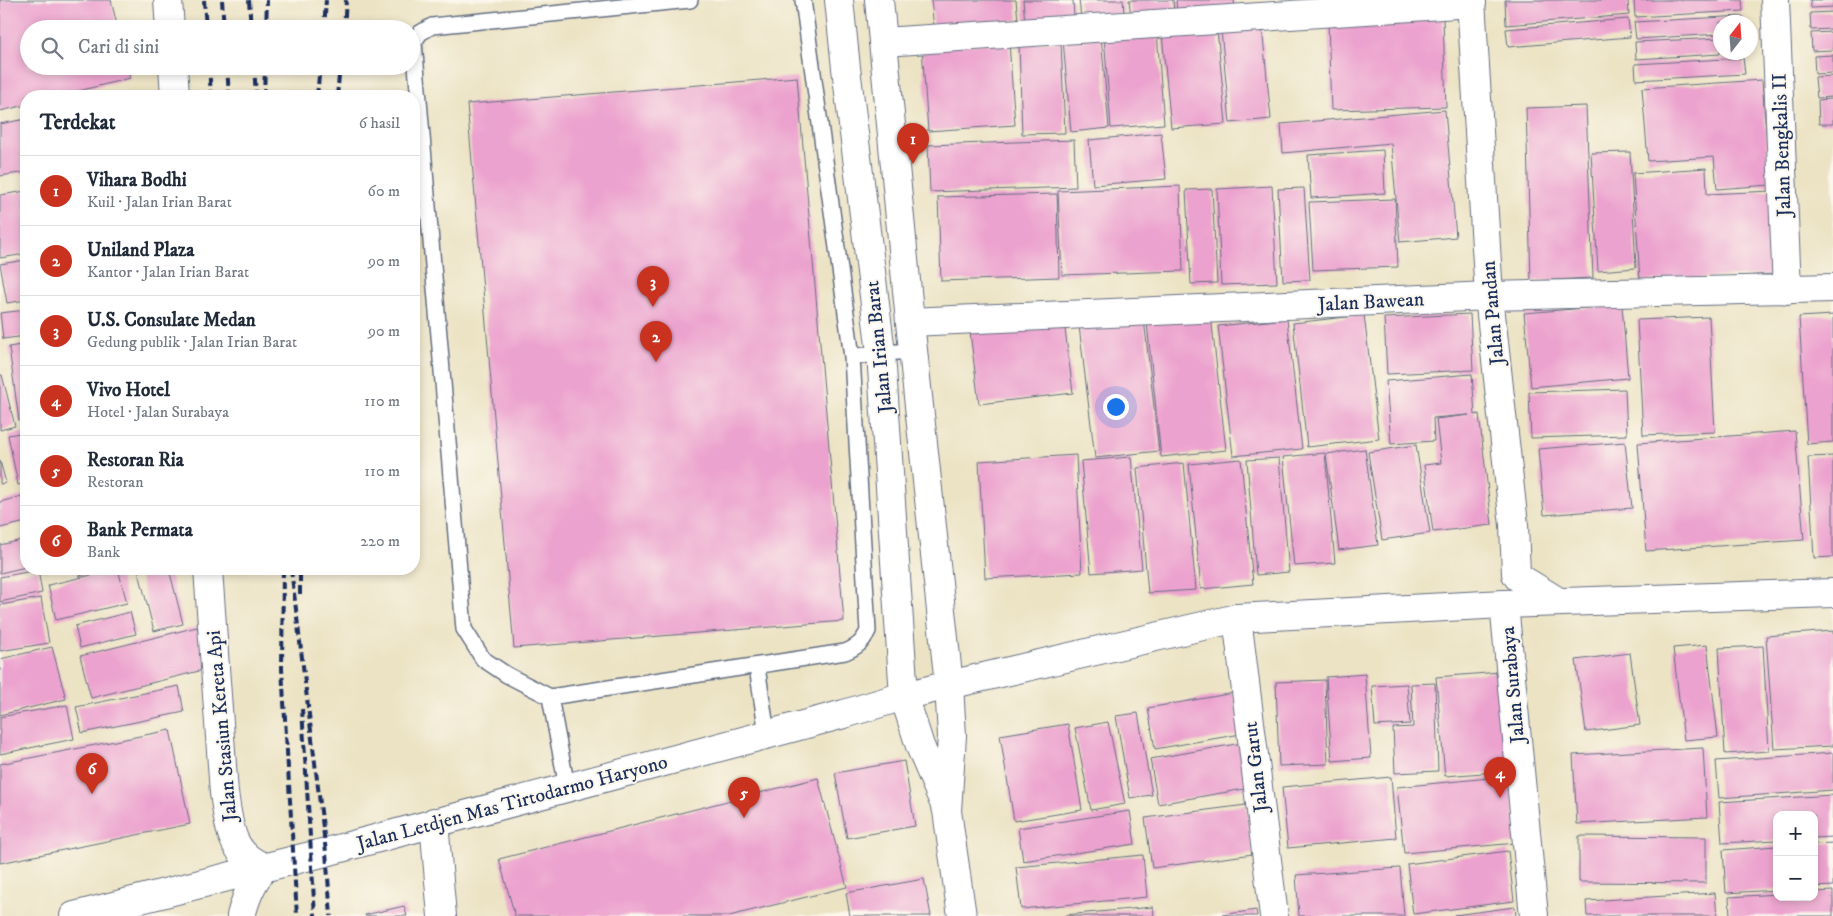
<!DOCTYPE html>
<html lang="id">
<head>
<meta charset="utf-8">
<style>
	body { margin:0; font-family:"IM FELL DW Pica",serif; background:#f2f2f3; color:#1f2937 }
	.controls { position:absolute; right:15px; bottom:15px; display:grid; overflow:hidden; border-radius:10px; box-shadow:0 2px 8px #0003 }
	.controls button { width:45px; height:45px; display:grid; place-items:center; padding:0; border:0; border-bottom:1px solid #e0e1e3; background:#fff; color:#1f2937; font:25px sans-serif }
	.compass { position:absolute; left:1713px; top:15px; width:45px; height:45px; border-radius:50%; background:#fff; box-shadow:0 2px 8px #0003; rotate:17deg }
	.you { position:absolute; left:1115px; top:406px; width:18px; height:18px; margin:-12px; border:4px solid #fff; border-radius:50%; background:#1a73e8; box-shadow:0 0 0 8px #1a73e833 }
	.badge { display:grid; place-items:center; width:32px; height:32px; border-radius:50%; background:#c8321e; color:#fff; font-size:16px; font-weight:700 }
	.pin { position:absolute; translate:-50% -41px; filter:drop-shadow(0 1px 2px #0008) }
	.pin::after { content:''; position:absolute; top:26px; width:18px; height:15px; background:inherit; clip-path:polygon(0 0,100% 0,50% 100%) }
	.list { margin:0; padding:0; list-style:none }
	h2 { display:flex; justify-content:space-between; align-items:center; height:65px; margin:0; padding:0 20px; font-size:21px }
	h2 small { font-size:16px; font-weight:400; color:#747a83 }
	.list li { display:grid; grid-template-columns:32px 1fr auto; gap:15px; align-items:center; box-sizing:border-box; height:70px; padding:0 20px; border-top:1px solid #e0e1e3 }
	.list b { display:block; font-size:19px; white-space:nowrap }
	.list p { margin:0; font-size:16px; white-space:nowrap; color:#747a83 }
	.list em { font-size:16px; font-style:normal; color:#747a83 }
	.icon { flex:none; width:28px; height:28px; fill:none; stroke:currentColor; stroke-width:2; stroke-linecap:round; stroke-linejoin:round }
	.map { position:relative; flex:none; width:1833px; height:916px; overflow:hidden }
	.search { position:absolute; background:#fff; box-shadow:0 2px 8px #0003; left:20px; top:20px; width:400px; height:55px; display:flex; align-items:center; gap:12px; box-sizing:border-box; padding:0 18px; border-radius:28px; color:#747a83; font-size:19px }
	.panel { position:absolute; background:#fff; box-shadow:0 2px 8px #0003; left:20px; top:90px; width:400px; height:485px; border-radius:20px }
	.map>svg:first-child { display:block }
</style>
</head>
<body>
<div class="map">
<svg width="1833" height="916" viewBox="0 0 1833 916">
	<rect width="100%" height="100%" fill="#fbf7ec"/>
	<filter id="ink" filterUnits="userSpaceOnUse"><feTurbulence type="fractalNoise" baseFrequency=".02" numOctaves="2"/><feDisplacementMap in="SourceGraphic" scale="10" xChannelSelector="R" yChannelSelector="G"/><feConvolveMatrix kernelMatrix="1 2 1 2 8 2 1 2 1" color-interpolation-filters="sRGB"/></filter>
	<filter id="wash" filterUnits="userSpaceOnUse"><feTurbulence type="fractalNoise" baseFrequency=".0096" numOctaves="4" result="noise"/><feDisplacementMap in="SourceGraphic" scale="20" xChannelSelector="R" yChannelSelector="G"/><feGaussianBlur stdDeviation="1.12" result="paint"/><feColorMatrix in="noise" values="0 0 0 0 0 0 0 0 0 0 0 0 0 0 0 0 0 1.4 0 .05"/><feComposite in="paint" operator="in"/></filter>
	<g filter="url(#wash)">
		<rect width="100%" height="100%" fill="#ece3c4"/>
		<g id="blocks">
			<!-- building -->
			<path fill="#eca2ce" d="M0 0H111L118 29H29V66H127L130 78 59 96H26V105L0 111Z
				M931 0H1016L1018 20 934 28Z
				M1023 0H1073L1074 17 1025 22Z
				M1079 0H1123L1124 13 1081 18Z
				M1129 0H1173L1174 12 1131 17Z
				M1176 0H1234L1235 8 1177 13Z
				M1505 0H1628L1629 15 1506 25Z
				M1649 0H1742L1743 11 1635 17 1634 1Z
				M1810 0H1833V7L1811 8Z
				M1833 12V29L1811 30 1810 13Z
				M1743 16 1744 22H1720V34L1636 39 1634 22Z
				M1443 18 1446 107 1331 110 1328 22Z
				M1628 19 1630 37 1508 47 1506 29Z
				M1262 27 1271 119 1230 123 1221 30Z
				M1217 29 1226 124 1171 128 1162 34Z
				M1157 32 1164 124 1111 128 1104 36Z
				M1833 32V50L1812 51 1811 33Z
				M1101 36 1109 128 1071 132 1063 40Z
				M1720 38V54L1636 59 1635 42Z
				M1009 42 1015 125 928 131 922 48Z
				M1061 42 1065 133 1022 134 1019 44Z
				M1833 55V73L1815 74 1814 56Z
				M1743 58 1745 74 1636 80 1635 64Z
				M1833 76V97L1817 98 1815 77Z
				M797 77 844 621 514 648 467 104Z
				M1762 80 1770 185 1717 189 1714 157 1648 161 1642 88Z
				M1833 99V124H1819L1818 100Z
				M1586 106 1593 278 1531 281 1526 108Z
				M1445 110 1456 237 1400 242 1391 143 1283 153 1281 124Z
				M26 119V172L0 176V124Z
				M1161 133 1166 179 1093 185 1089 140Z
				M1074 140 1076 187 930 192 928 145Z
				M1383 150 1385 193 1311 198 1308 155Z
				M1630 152 1636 268 1598 271 1591 153Z
				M1706 168 1707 194 1772 191 1778 274 1640 281 1633 173Z
				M1180 186 1183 271 1062 275 1058 191Z
				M1272 186 1277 283 1221 285 1217 189Z
				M1304 188 1310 280 1283 281 1278 189Z
				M1212 189 1217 283 1191 284 1186 190Z
				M26 191V254L0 258V195Z
				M1057 194 1059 277 941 281 938 197Z
				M1395 199 1398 267 1313 270 1309 202Z
				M26 260V300L7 303 0 264Z
				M1622 305 1628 378 1531 387 1524 313Z
				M26 310V336L3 339 0 313Z
				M1470 314 1473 370 1387 374 1384 318Z
				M1364 315 1379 439 1307 447 1293 323Z
				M1833 315V442L1807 444 1799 317Z
				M1211 316 1226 450 1161 457 1147 323Z
				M1709 317 1715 432 1643 435 1637 320Z
				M1144 319 1159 451 1095 458 1079 326Z
				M1287 319 1302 449 1233 456 1218 326Z
				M1064 321 1073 393 979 404 970 332Z
				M26 344V420L19 421 9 347Z
				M1472 374 1475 415 1479 414 1492 525 1433 532 1424 465 1441 463 1436 419 1469 415 1433 418 1434 441 1391 444 1386 381Z
				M0 375H2L15 426 0 430Z
				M1625 389 1627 435 1531 438 1529 392Z
				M1795 431 1804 540 1646 551 1638 443Z
				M26 432V483L18 485 8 435Z
				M1625 442 1632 508 1544 515 1538 449Z
				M1416 445 1430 533 1382 540 1368 452Z
				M1365 449 1378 545 1339 550 1326 454Z
				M1325 453 1335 563 1294 566 1283 457Z
				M1076 455 1082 573 985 578 979 461Z
				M1833 456V557L1814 558 1808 457Z
				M1131 457 1142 569 1091 573 1081 461Z
				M1279 458 1289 572 1256 575 1247 460Z
				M1241 459 1253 584 1201 589 1189 464Z
				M0 461 6 483 0 484Z
				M1184 463 1196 590 1148 593 1137 468Z
				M26 495V522L0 528V502Z
				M26 539V567L0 573V545Z
				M78 569H104L79 576Z
				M118 569 127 603 56 620 48 585Z
				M138 569H169L183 624 154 631Z
				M38 570 42 593 0 602V577Z
				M41 598 49 643 0 651V605Z
				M130 612 136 634 80 648 75 626Z
				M197 627 207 669 91 698 80 656Z
				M1833 631V746L1774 749 1766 636Z
				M1707 645 1718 737 1684 740 1673 648Z
				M1763 646 1769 751 1725 754 1719 648Z
				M52 647 66 699 0 715V659Z
				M1630 653 1640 725 1586 732 1576 660Z
				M1500 672 1508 771 1445 776 1436 677Z
				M1365 674 1371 758 1332 761 1326 677Z
				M1325 680 1328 764 1279 766 1276 682Z
				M1435 683 1438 771 1395 773 1393 728 1413 727 1411 684Z
				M1407 684 1410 724 1375 726 1372 686Z
				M179 686 184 712 82 733 76 707Z
				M1234 693 1241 734 1155 749 1148 708Z
				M67 705 74 739 0 754V717Z
				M1138 713 1152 795 1130 798 1116 716Z
				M1108 722 1125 804 1091 810 1075 728Z
				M1068 724 1082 810 1014 821 1000 735Z
				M170 730 190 824 0 863V764Z
				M1242 743 1250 788 1158 804 1150 759Z
				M1703 748 1707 817 1577 824 1573 755Z
				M1833 753V790L1719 798 1716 761Z
				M904 761 915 826 847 838 835 773Z
				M1510 776 1517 843 1404 853 1397 787Z
				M1391 777 1396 838 1288 848 1282 787Z
				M818 778 847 887 729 916H515L499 859Z
				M1833 795V837L1814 838V815H1777V840L1722 843 1719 802Z
				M1246 805 1253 854 1152 868 1145 818Z
				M1130 811 1135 844 1023 861 1018 828Z
				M1579 836 1706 837V883L1579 882Z
				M1833 843V886L1814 887V844Z
				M1777 846V890L1726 893 1723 850Z
				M1508 851 1514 901 1413 914 1407 864Z
				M1143 855 1147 897 1021 909 1016 867Z
				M1400 868 1404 916H1299L1296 875Z
				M924 879 931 916H850L846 893Z
				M1833 891V916H1730L1729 897 1777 894V897H1814V892Z
				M1715 893 1717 916H1587L1586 901Z
				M404 906 407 916H365V915Z
				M1153 907 1154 916H1065V915Z
				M1515 907 1516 916H1454V915Z
				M1256 910 1257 916H1222V915Z"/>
		</g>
	</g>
	<g filter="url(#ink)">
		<use href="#blocks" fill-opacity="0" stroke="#646e82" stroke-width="1"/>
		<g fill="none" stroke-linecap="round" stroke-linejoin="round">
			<defs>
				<path id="lane" d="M690 0 432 26 420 33 414 42 464 629 483 659 507 675 550 697 845 652C857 647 862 643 868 631L852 357 881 353 914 351
					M803 0 852 357
					M757 667 767 734
					M550 697 567 787"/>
				<path id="street" d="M1471 0 1489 296 1514 525 1516 574 1518 577 1559 602
					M1775 0 1787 290
					M883 42 1472 3
					M910 322 1489 296 1833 288
					M1504 604 1534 916
					M1237 618 1274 916
					M434 822 442 916
					M241 916C246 897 252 881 265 867"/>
				<path id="primary" d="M168 0 170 29
					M839 0 846 68 881 353 904 696 920 746 945 805
					M879 0 910 322 949 685 952 736 947 811 962 916
					M173 66 175 96
					M208 569 224 793C229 824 230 856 265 867
					M74 916 326 852 844 714 904 696 949 685 1237 618 1504 604 1833 593"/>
			</defs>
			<!-- lane casing -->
			<use href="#lane" stroke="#646e82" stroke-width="18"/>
			<!-- street casing -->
			<use href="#street" stroke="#646e82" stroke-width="30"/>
			<!-- primary casing -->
			<use href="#primary" stroke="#646e82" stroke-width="30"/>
			<!-- lane -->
			<use href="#lane" stroke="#fff" stroke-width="15"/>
			<!-- street -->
			<use href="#street" stroke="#fff" stroke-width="28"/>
			<!-- primary -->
			<use href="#primary" stroke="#fff" stroke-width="28"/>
			<!-- rail -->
			<path stroke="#1b2f5e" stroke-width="4" stroke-dasharray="8 4" stroke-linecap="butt" d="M204 0 206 29
				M222 0 224 29
				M249 0 251 29
				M266 29 267 0
				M324 29 326 0
				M344 29 346 0
				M209 66 211 96
				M227 66 229 96
				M254 66 256 96
				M264 96 265 66
				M317 96 320 66
				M337 96 340 66
				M283 569 282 669 297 916
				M291 569 326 852 331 916
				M300 594V569
				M302 709 315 916"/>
		</g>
	</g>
	<g text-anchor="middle" stroke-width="4" stroke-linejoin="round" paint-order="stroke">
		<!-- street labels -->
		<g font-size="20" fill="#1b2f5e" stroke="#fbf7ec">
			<text transform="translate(1781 145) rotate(-92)" y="7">Jalan Bengkalis II</text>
			<text transform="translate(1371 301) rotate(-3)" y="7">Jalan Bawean</text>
			<text transform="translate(1492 313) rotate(-95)" y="7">Jalan Pandan</text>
			<text transform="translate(878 347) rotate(-96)" y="7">Jalan Irian Barat</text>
			<text transform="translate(1512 685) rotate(-95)" y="7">Jalan Surabaya</text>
			<text transform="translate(221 726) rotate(-95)" y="7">Jalan Stasiun Kereta Api</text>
			<text transform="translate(1255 767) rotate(-97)" y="7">Jalan Garut</text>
			<text transform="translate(512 802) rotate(-15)" y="7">Jalan Letdjen Mas Tirtodarmo Haryono</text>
		</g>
	</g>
</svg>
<div class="controls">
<button>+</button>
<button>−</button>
</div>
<svg class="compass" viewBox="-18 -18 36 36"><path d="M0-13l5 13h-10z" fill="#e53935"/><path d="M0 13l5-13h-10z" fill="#747a83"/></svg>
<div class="you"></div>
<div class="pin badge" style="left:913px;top:164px">1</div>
<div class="pin badge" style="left:656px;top:362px">2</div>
<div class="pin badge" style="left:653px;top:307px">3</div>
<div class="pin badge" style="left:1500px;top:798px">4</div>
<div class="pin badge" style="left:744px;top:818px">5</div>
<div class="pin badge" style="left:92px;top:794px">6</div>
<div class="search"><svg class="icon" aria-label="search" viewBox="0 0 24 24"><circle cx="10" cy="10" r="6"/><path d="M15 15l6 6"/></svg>Cari di sini</div>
<section class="panel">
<h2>Terdekat<small>6 hasil</small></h2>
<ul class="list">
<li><span class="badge">1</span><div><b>Vihara Bodhi</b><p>Kuil · Jalan Irian Barat</p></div><em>60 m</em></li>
<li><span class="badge">2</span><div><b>Uniland Plaza</b><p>Kantor · Jalan Irian Barat</p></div><em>90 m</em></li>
<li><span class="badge">3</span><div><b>U.S. Consulate Medan</b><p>Gedung publik · Jalan Irian Barat</p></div><em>90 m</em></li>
<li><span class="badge">4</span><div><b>Vivo Hotel</b><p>Hotel · Jalan Surabaya</p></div><em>110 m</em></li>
<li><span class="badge">5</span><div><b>Restoran Ria</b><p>Restoran</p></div><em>110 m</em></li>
<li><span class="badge">6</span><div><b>Bank Permata</b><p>Bank</p></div><em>220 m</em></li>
</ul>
</section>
</div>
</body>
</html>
